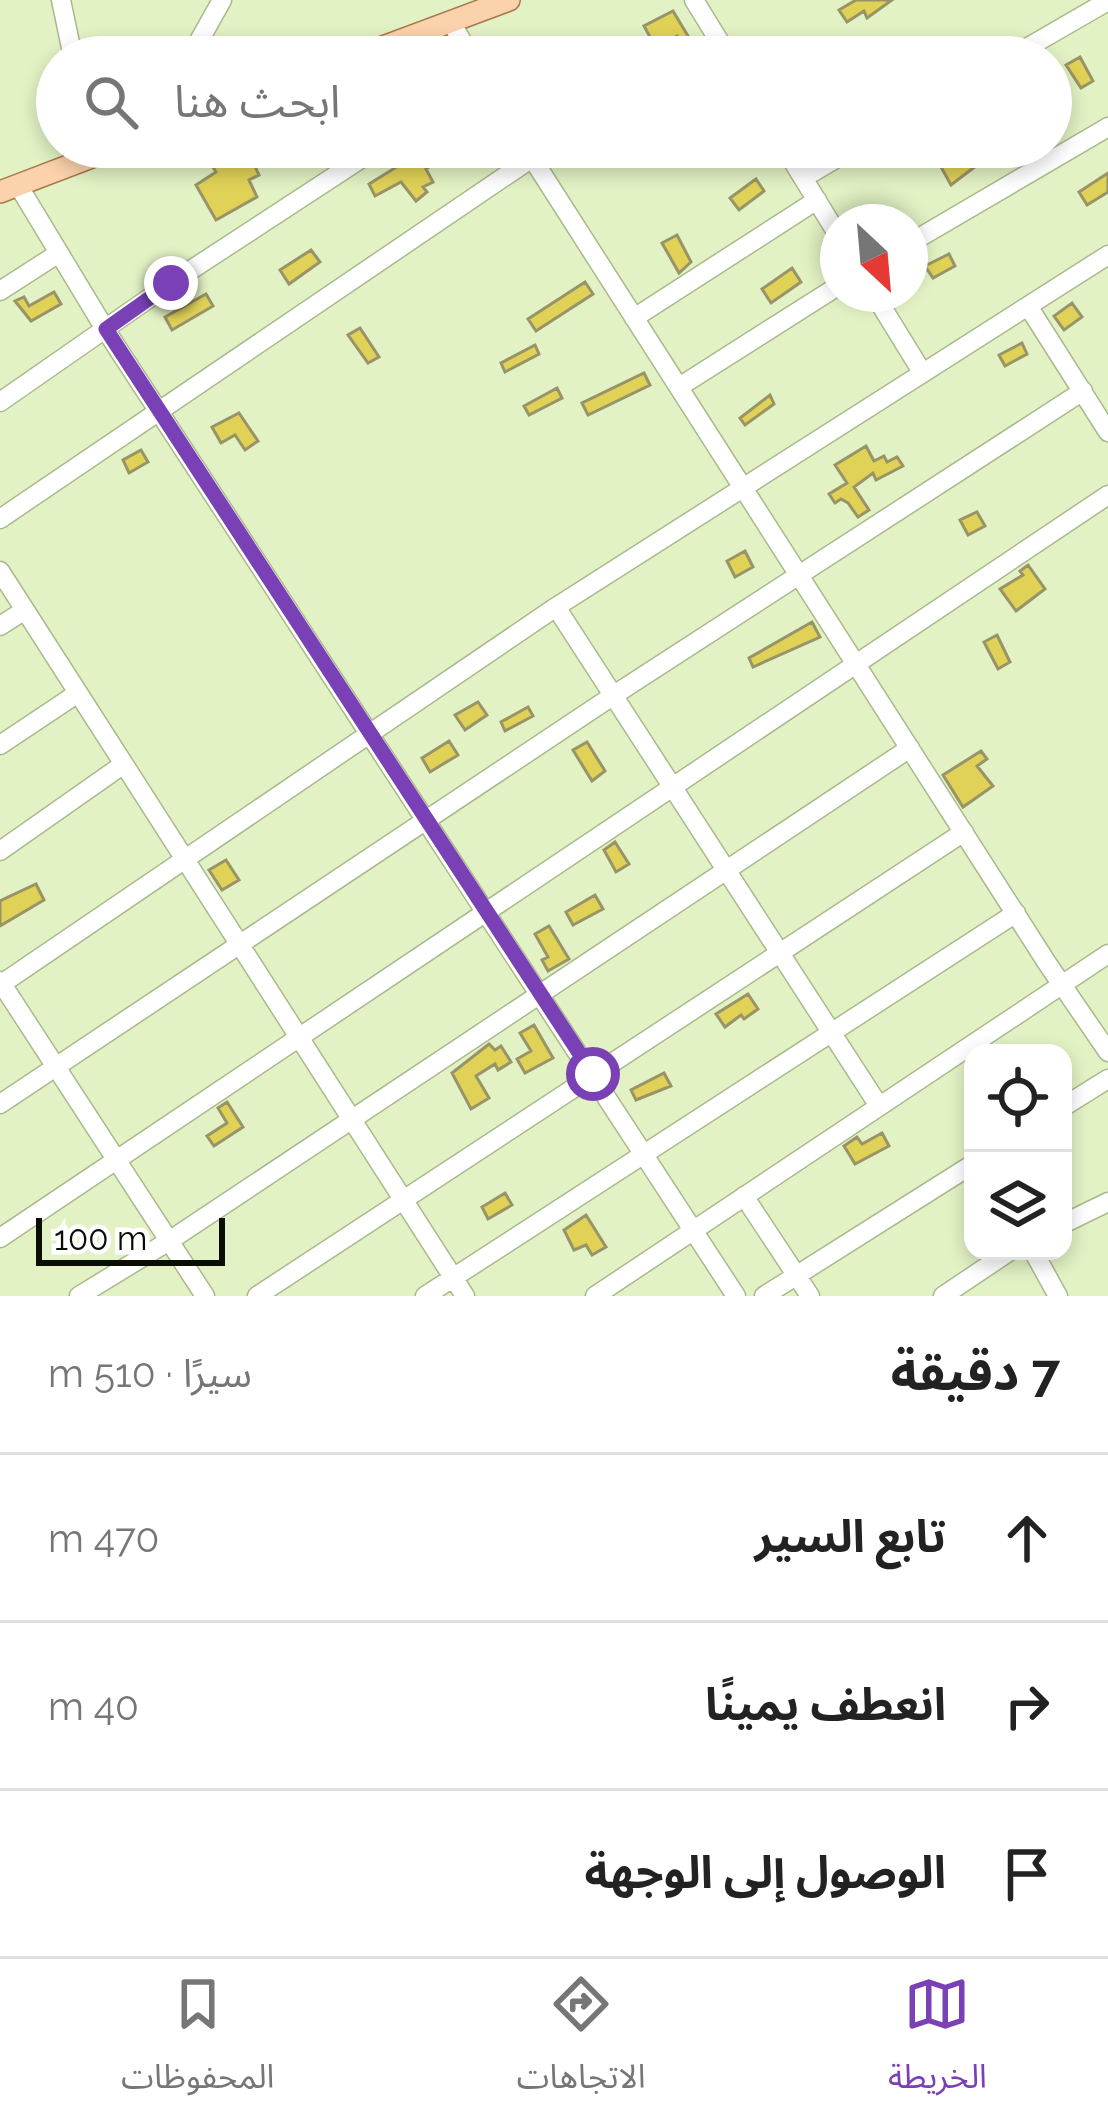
<!DOCTYPE html>
<html lang="ar">
<head>
<meta charset="utf-8">
<style>
	body { margin:0; font-family:Raleway,"Noto Sans Arabic",sans-serif; background:#f6f6f6; color:#222; direction:rtl }
	.controls { position:absolute; right:36px; bottom:36px; display:grid; overflow:hidden; border-radius:24px; box-shadow:0 6px 18px #0003 }
	.controls button { width:108px; height:108px; display:grid; place-items:center; padding:0; border:0; border-bottom:3px solid #e0e0e0; background:#fff; color:#222; font:60px sans-serif }
	.compass { position:absolute; left:820px; top:204px; width:108px; height:108px; border-radius:50%; background:#fff; box-shadow:0 6px 18px #0003; rotate:154deg }
	.scale { position:absolute; left:36px; bottom:30px; width:189px; box-sizing:border-box; padding-left:12px; border:6px solid #0a0e02; border-top:0; font-size:33px; line-height:42px; white-space:nowrap; color:#0a0e02; -webkit-text-stroke:9px #fff; paint-order:stroke }
	.stop { position:absolute; width:36px; height:36px; margin:-27px; border:9px solid #7a41b7; border-radius:50%; background:#fff }
	.stop.end { background:#7a41b7; border-color:#fff; box-shadow:0 3px 12px #0008 }
	.list { margin:0; padding:0; list-style:none }
	h2 { display:flex; justify-content:space-between; align-items:center; height:156px; margin:0; padding:0 48px; font-size:51px }
	h2 small { font-size:39px; font-weight:400; color:#767676 }
	.list li { display:grid; grid-template-columns:78px 1fr auto; gap:36px; align-items:center; box-sizing:border-box; height:168px; padding:0 48px; border-top:3px solid #e0e0e0 }
	.list b { display:block; font-size:45px; white-space:nowrap }
	.list em { font-size:39px; font-style:normal; color:#767676 }
	.icon { flex:none; width:66px; height:66px; fill:none; stroke:currentColor; stroke-width:2; stroke-linecap:round; stroke-linejoin:round }
	.map { position:relative; flex:none; width:1108px; height:1296px; overflow:hidden; direction:ltr }
	.search { position:absolute; background:#fff; box-shadow:0 6px 18px #0003; left:36px; right:36px; top:36px; height:132px; display:flex; align-items:center; gap:30px; box-sizing:border-box; padding:0 42px; border-radius:66px; color:#767676; font-size:45px }
	.sheet { height:660px; background:#fff }
	nav { display:flex; justify-content:space-around; align-items:center; box-sizing:border-box; height:168px; border-top:3px solid #e0e0e0; background:#fff; font-size:33px; color:#767676 }
	nav a { display:grid; justify-items:center; gap:6px }
	nav .on { color:#7a41b7 }
	.map>svg:first-child { display:block }
</style>
</head>
<body>
<div class="map">
<svg width="1108" height="1296" viewBox="0 0 1108 1296">
	<rect width="100%" height="100%" fill="#e2f2c4"/>
	<!-- building -->
	<path fill="#e0d257" stroke="#999467" stroke-width="3" d="M856 0H892L867 18 864 11 847 22 839 10Z
		M673 11 691 41 682 46 677 36 656 48 644 26Z
		M1080 57 1093 81 1081 88 1066 65Z
		M229 147H246L259 175 249 180 257 197 216 220 196 185 216 172 211 164 231 150Z
		M429 147H439L446 156 426 169 433 182 423 187 427 192 416 201 401 182 375 196 369 184Z
		M930 147H950L956 158 975 147H997L978 157 981 162 951 185Z
		M1108 173V192L1087 205 1079 192Z
		M756 179 764 191 739 210 730 198Z
		M677 235 691 262 679 273 662 243Z
		M311 250 320 262 289 284 280 270Z
		M949 254 955 266 933 278 925 266Z
		M792 268 801 282 771 303 762 289Z
		M585 282 593 294 536 331 528 319Z
		M54 292 61 304 31 321 15 301 24 297 29 306Z
		M206 294 213 306 172 330 165 317Z
		M1072 303 1082 317 1064 330 1054 316Z
		M360 328 379 357 368 363 348 335Z
		M1022 343 1027 354 1005 366 999 355Z
		M535 345 539 354 505 372 501 363Z
		M644 373 650 385 588 415 582 403Z
		M557 388 562 398 529 415 524 406Z
		M770 395 774 404 745 425 740 418Z
		M239 413 258 441 245 450 235 435 221 443 212 427Z
		M866 446 874 461 884 456 887 462 897 457 903 466 876 480 873 473 854 487 869 510 858 517 848 503 841 499 835 503 829 494 847 483 835 465Z
		M141 450 148 462 129 473 123 460Z
		M977 512 985 526 968 535 960 520Z
		M745 551 753 567 735 577 727 561Z
		M1028 565 1045 589 1016 611 1000 589 1023 575 1020 571Z
		M812 622 820 637 753 667 749 658Z
		M997 635 1010 662 998 669 984 642Z
		M478 702 487 715 465 730 455 715Z
		M528 707 533 716 505 731 501 722Z
		M449 741 458 755 430 772 422 758Z
		M587 742 605 771 592 781 573 750Z
		M981 751 987 759 977 766 993 786 963 807 943 775Z
		M615 842 629 864 616 872 604 850Z
		M226 860 239 880 222 890 209 870Z
		M36 884 44 900 0 926V901Z
		M595 895 603 909 573 925 566 912Z
		M549 926 569 959 548 971 542 960 548 957 535 934Z
		M748 994 758 1009 744 1019 741 1015 725 1027 716 1014Z
		M534 1025 553 1058 525 1073 517 1059 531 1051 520 1033Z
		M489 1044 495 1050 501 1046 511 1062 498 1070 495 1064 476 1076 489 1098 471 1109 452 1073Z
		M664 1073 671 1086 636 1100 631 1090Z
		M227 1102 243 1127 214 1146 207 1136 227 1123 218 1108Z
		M882 1133 889 1146 855 1164 844 1146 857 1137 862 1144Z
		M505 1193 512 1205 488 1219 482 1207Z
		M586 1215 606 1247 592 1255 586 1245 574 1250 564 1230Z"/>
	<g fill="none" stroke-linecap="round" stroke-linejoin="round">
		<defs>
			<path id="minor" d="M61 0 73 57
				M694 0 729 57
				M451 22 471 57
				M190 57 222 0
				M1011 57 1108 1
				M525 147 1047 963 1108 1052
				M784 147 838 235
				M803 178 856 147
				M18 185 105 329 736 1296
				M910 243 1108 127
				M0 291 59 253
				M874 294 922 372
				M1028 306 1108 432
				M634 318 817 200
				M679 387 838 286
				M0 402 171 283 379 147
				M0 519 532 158
				M0 571 465 1296
				M556 607 879 1106
				M0 626 25 610
				M0 745 78 693
				M0 851 124 764
				M0 981 205 1296
				M0 985 556 607 1108 255
				M0 1104 614 695 1083 391
				M1063 1107 1108 1079
				M744 1196 810 1296
				M1063 1224 1108 1202
				M0 1238 1108 495
				M1033 1251 1058 1296
				M79 1296 169 1241 910 748
				M257 1296 964 832
				M425 1296 1016 913
				M595 1296 1108 954
				M764 1296 973 1164
				M943 1296 1010 1251"/>
			<path id="major" d="M356 57 509 0
				M0 192 118 147"/>
		</defs>
		<!-- minor casing -->
		<use href="#minor" stroke="#aab98d" stroke-width="21"/>
		<!-- major casing -->
		<use href="#major" stroke="#a67a4c" stroke-width="24"/>
		<!-- minor -->
		<use href="#minor" stroke="#fff" stroke-width="18"/>
		<!-- major -->
		<use href="#major" stroke="#fcd2ac" stroke-width="21"/>
	</g>
	<g fill="none" stroke-linecap="round" stroke-linejoin="round">
		<!-- route -->
		<path stroke="#7a41b7" stroke-width="15" d="M171 283 106 329 593 1074"/>
	</g>
</svg>
<div class="controls">
<button><svg class="icon" aria-label="locate" viewBox="0 0 24 24"><circle cx="12" cy="12" r="6"/><path d="M12 2v4M12 18v4M2 12h4M18 12h4"/></svg></button>
<button><svg class="icon" aria-label="layers" viewBox="0 0 24 24"><path d="M12 4l9 5-9 5-9-5zM3 14l9 5 9-5"/></svg></button>
</div>
<svg class="compass" viewBox="-18 -18 36 36"><path d="M0-13l5 13h-10z" fill="#e53935"/><path d="M0 13l5-13h-10z" fill="#767676"/></svg>
<div class="scale">100 m</div>
<div class="stop" style="left:593px;top:1074px"></div>
<div class="stop end" style="left:171px;top:283px"></div>
<div class="search"><svg class="icon" aria-label="search" viewBox="0 0 24 24"><circle cx="10" cy="10" r="6"/><path d="M15 15l6 6"/></svg>ابحث هنا</div>
</div>
<section class="sheet">
<h2>7 دقيقة<small>سيرًا · 510 m</small></h2>
<ul class="list">
<li><svg class="icon" aria-label="ahead" viewBox="0 0 24 24"><path d="M12 20V5M6 11l6-6 6 6"/></svg><div><b>تابع السير</b></div><em>470 m</em></li>
<li><svg class="icon" aria-label="right" viewBox="0 0 24 24"><path d="M7 20v-9h11M14 6l5 5-5 5"/></svg><div><b>انعطف يمينًا</b></div><em>40 m</em></li>
<li><svg class="icon" aria-label="arrive" viewBox="0 0 24 24"><path d="M6 21V4h12l-3 4 3 4H6"/></svg><div><b>الوصول إلى الوجهة</b></div></li>
</ul>
</section>
<nav>
<a class="on"><svg class="icon" aria-label="map" viewBox="0 0 24 24"><path d="M3 6l6-2 6 2 6-2v14l-6 2-6-2-6 2zM9 4v14M15 6v14"/></svg>الخريطة</a>
<a><svg class="icon" aria-label="directions" viewBox="0 0 24 24"><path d="M12 3l9 9-9 9-9-9zM9 14v-3h6M13 9l2 2-2 2"/></svg>الاتجاهات</a>
<a><svg class="icon" aria-label="saved" viewBox="0 0 24 24"><path d="M7 4h10v16l-5-4-5 4z"/></svg>المحفوظات</a>
</nav>
</body>
</html>
